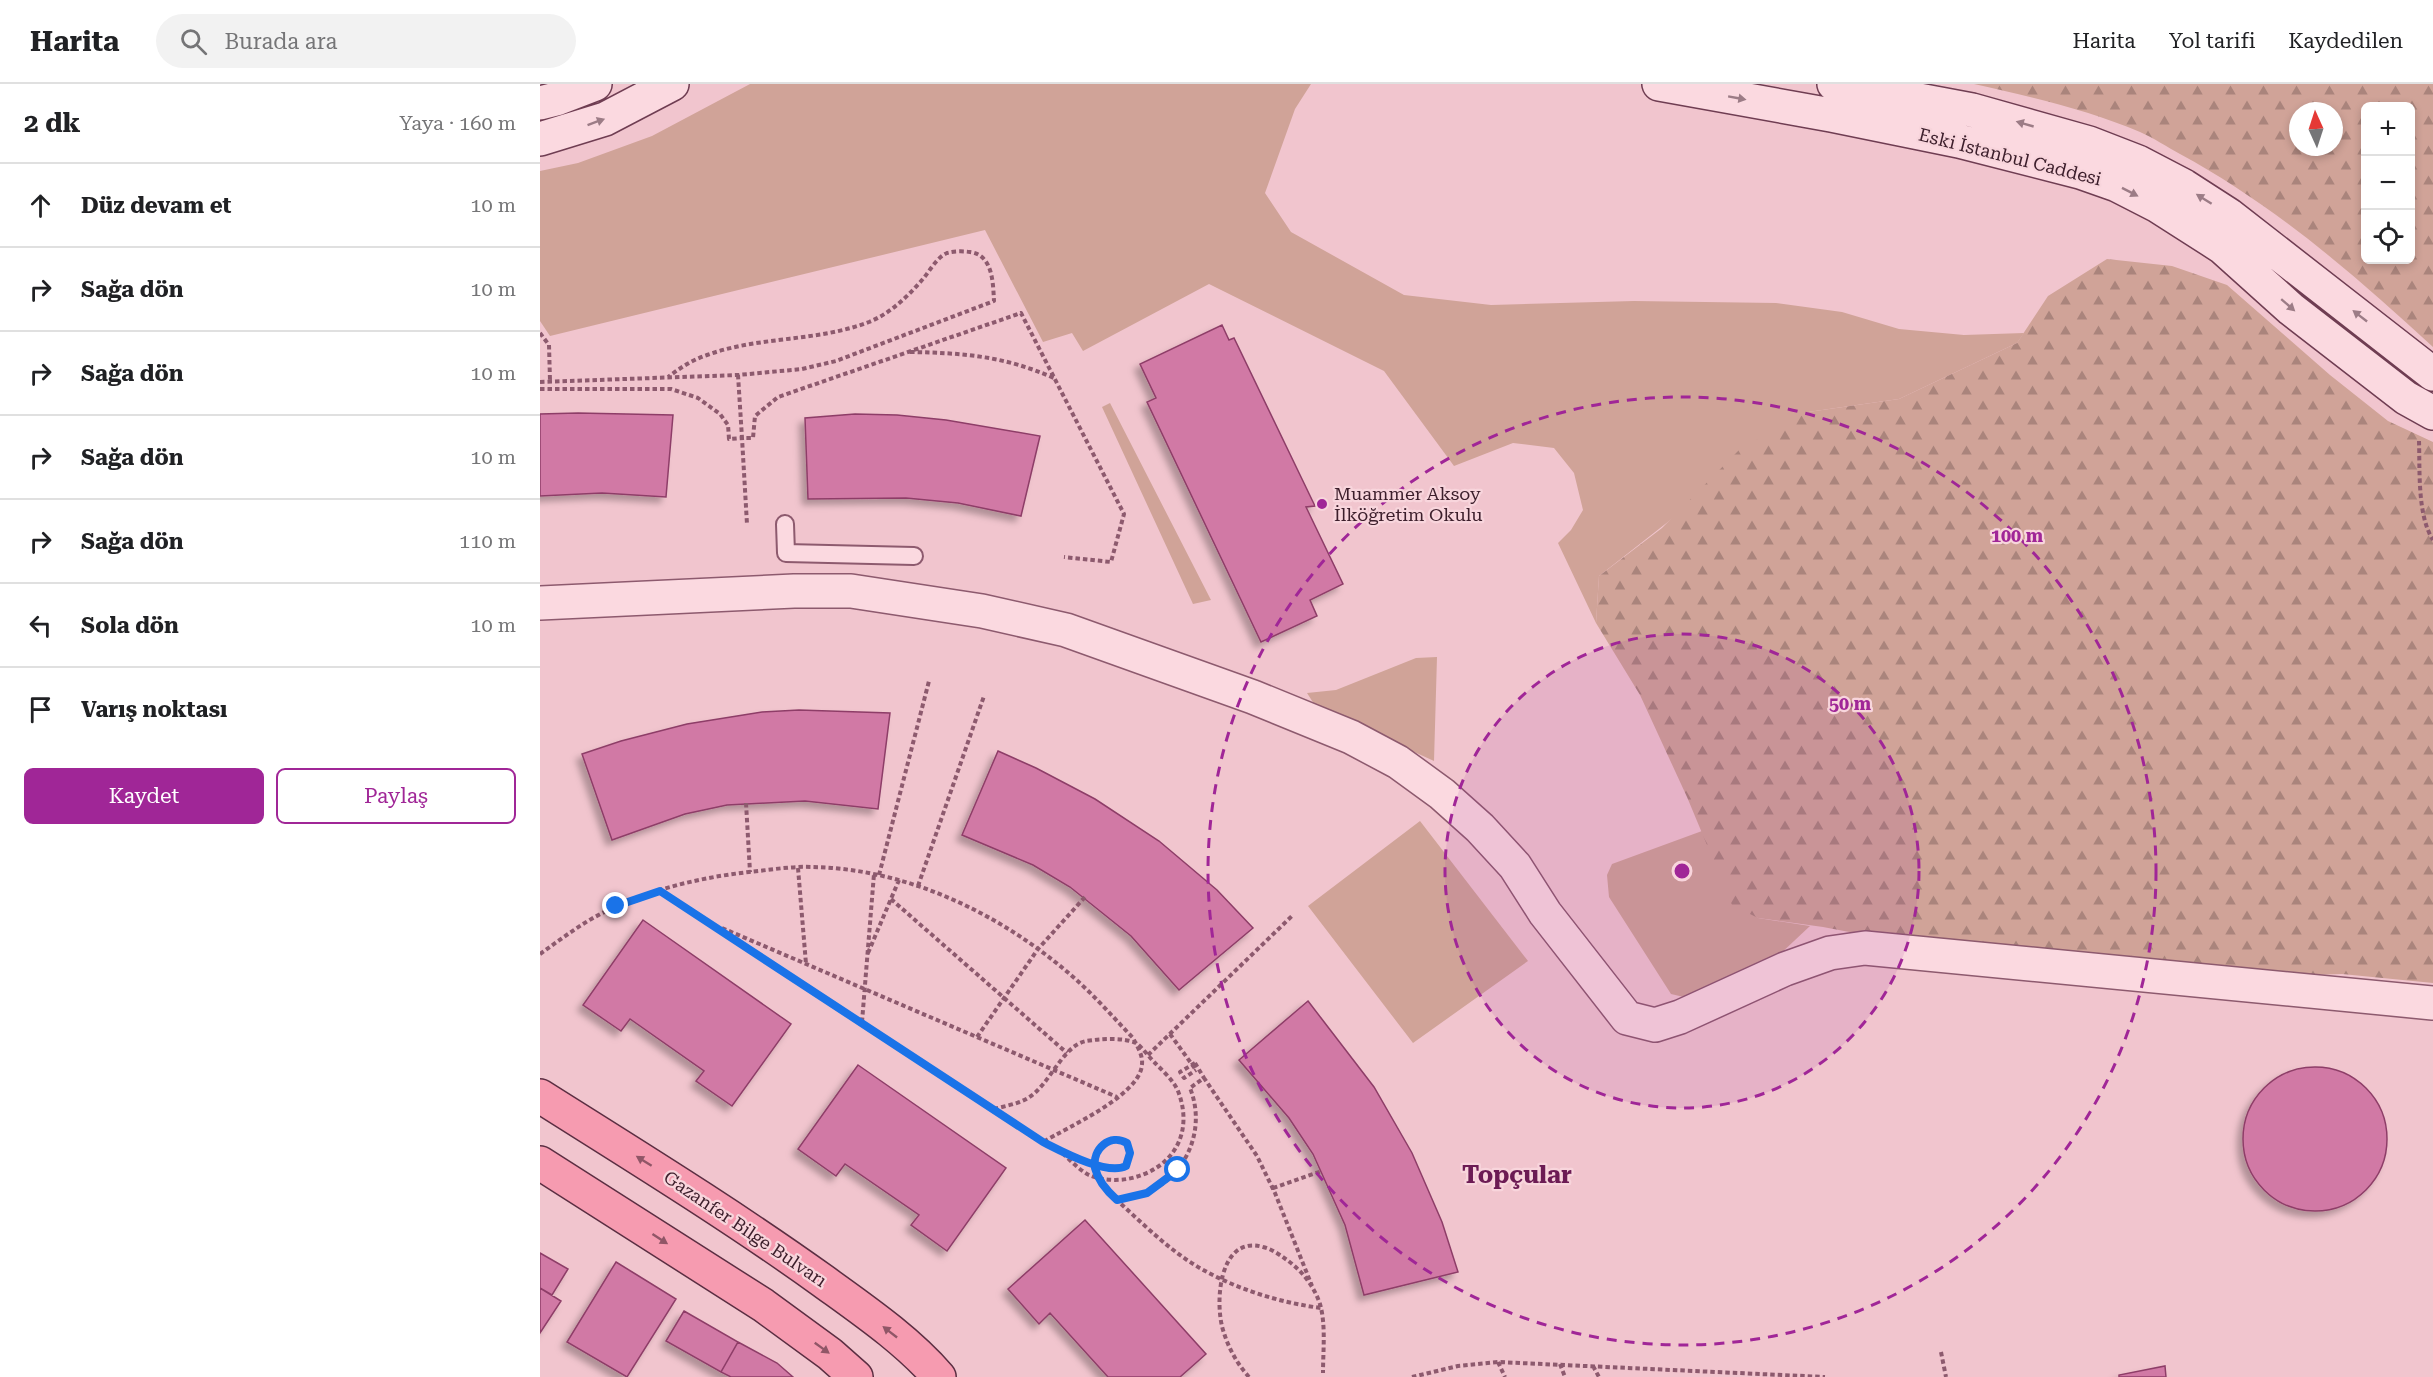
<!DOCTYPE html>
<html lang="tr">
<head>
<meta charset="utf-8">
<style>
	body { margin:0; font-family:"Roboto Serif",serif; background:#f2f2f2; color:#202124 }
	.controls { position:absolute; right:18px; top:18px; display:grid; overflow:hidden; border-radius:9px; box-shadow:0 3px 9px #0003 }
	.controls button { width:54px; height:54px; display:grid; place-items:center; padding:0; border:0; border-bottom:2px solid #e0e0e0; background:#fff; color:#202124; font:30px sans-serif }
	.compass { position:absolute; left:1749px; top:18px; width:54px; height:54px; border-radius:50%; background:#fff; box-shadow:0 3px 9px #0003; rotate:357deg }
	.stop { position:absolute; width:18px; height:18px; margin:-14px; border:4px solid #1a73e8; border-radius:50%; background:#fff }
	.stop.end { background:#1a73e8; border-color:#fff; box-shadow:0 2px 6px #0008 }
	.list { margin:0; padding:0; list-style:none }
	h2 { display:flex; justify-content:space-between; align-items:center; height:78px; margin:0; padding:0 24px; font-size:26px }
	h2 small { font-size:20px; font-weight:400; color:#757577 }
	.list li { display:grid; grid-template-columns:39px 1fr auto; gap:18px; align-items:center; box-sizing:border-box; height:84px; padding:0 24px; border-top:2px solid #e0e0e0 }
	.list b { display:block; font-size:22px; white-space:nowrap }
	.list em { font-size:20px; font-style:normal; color:#757577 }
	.actions { display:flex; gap:12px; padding:18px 24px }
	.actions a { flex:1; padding:14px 0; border:2px solid #a02697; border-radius:9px; text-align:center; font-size:21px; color:#a02697 }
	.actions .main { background:#a02697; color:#fff }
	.icon { flex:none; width:33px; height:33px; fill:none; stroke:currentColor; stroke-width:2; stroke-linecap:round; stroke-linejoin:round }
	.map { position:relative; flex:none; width:1893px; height:1293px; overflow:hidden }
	header { display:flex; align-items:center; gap:36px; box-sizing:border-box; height:84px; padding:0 30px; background:#fff; border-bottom:2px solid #e0e0e0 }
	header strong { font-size:28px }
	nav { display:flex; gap:33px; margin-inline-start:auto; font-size:21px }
	.search { width:420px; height:54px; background:#f2f2f2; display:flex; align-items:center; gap:15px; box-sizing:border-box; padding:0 21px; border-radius:33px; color:#757577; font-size:22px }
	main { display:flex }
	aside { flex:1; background:#fff }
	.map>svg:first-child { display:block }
</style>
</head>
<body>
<header>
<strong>Harita</strong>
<div class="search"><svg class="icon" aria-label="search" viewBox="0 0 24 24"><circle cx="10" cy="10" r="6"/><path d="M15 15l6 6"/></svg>Burada ara</div>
<nav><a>Harita</a><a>Yol tarifi</a><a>Kaydedilen</a></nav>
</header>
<main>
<aside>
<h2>2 dk<small>Yaya · 160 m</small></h2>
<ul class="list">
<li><svg class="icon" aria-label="ahead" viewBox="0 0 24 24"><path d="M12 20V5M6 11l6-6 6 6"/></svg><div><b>Düz devam et</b></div><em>10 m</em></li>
<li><svg class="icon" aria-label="right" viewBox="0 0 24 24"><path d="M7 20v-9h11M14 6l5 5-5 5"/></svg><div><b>Sağa dön</b></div><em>10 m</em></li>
<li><svg class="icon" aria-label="right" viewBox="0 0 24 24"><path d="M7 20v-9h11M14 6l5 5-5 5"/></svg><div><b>Sağa dön</b></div><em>10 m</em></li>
<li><svg class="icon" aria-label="right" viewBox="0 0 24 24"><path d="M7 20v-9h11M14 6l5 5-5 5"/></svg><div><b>Sağa dön</b></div><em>10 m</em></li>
<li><svg class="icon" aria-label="right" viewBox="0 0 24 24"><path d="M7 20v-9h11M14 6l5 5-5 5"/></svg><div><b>Sağa dön</b></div><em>110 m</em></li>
<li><svg class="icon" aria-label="left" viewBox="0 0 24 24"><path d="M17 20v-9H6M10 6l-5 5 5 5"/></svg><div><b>Sola dön</b></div><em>10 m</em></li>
<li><svg class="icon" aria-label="arrive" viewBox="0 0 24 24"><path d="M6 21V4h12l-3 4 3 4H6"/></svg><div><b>Varış noktası</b></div></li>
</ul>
<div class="actions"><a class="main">Kaydet</a><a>Paylaş</a></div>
</aside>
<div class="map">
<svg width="1893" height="1293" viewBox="0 0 1893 1293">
	<defs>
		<pattern id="forest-firs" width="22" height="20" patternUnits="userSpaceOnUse" patternTransform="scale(1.5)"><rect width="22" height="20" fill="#d0a398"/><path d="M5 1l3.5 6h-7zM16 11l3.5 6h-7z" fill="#aa847c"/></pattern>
		<filter id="shadow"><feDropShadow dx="-5.5" dy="5.5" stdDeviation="3" flood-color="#0004"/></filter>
	</defs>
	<rect width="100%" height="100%" fill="#f1c5ce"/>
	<!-- grass -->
	<path fill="#d0a398" d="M210 0H771L755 25 725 109 751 148 864 211 951 221 1094 217 1236 219 1302 228 1359 245 1424 251 1484 249 1477 259 1359 315 1268 328 1059 492 1056 539 1018 459 1031 446 1043 426 1034 389 1014 364 973 359 914 382 844 287 669 200 543 267 532 249 503 258 445 146 10 252 0 237V87L38 79 112 52Z
		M570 319 671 516 653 520 562 323Z
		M897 573 894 677 776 623 767 609 796 606 876 574Z
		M880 737 988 877 873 959 768 822Z
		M1162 747 1173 773 1218 834 1270 842 1236 874 1148 914 1131 910 1069 813 1067 791 1072 780Z"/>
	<!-- forest -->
	<path fill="url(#forest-firs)" fill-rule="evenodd" d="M1434 0H1893V263C1815 191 1734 121 1640 70 1627 63 1614 54 1600 48 1549 26 1488 12 1434 0ZM1870 22V176H1826V22ZM1758 27H1794V63H1758Z
		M1567 175 1632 182 1687 201 1790 291 1848 337 1893 358V899L1802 890 1568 897 1283 843 1218 834 1192 821 1147 713 1100 611 1056 539 1059 492 1122 444 1200 365 1268 328 1359 315 1477 259 1508 212Z"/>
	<!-- building -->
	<path fill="#d179a5" stroke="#8e3e68" stroke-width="1.5" filter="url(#shadow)" d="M682 241 689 256 694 254 775 422 766 423 803 500 770 516 777 532 721 558 607 318 616 314 600 280Z
		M38 329 133 331 126 413 62 409 0 412V330Z
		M315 330 357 331 406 336 500 352 481 432 418 419 366 414 268 415 265 334Z
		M259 626 350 629 338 725 265 717 187 721 145 730 72 756 42 670 81 657 147 640 222 628Z
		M458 667 496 684 555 715 619 757 677 806 713 844 639 906 591 852 530 803 493 781 422 751Z
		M103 836 251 940 192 1022 156 997 164 987 90 935 81 947 43 921Z
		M768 917 834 1003 872 1069 902 1138 918 1188 824 1211 805 1141 773 1070 749 1034 699 976Z
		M318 981 466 1084 407 1167 371 1141 379 1131 305 1080 296 1092 258 1065Z
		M1703 1055a72 72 0 1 1 144 0a72 72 0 1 1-144 0Z
		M545 1136 666 1270 640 1293H568L510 1229 499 1240 468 1205Z
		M0 1169 28 1185 12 1211 0 1204Z
		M76 1178 136 1215 87 1293 27 1258Z
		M0 1204 21 1217 0 1249Z
		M144 1227 198 1258 181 1288 126 1257Z
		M198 1258 237 1279 253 1293H191L181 1288Z
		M1625 1282 1626 1293H1579V1291Z"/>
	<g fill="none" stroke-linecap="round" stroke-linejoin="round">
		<defs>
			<path id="service" d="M245 440 246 469 374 472"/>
			<path id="minor" d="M0 519 254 507H311L442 527 526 546 713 613 811 653 858 678 902 710 940 744 975 782 1005 829 1087 934 1115 941 1140 933 1245 885 1290 869 1325 864 1893 919"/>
			<path id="secondary" d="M1119 0 1291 31 1419 57 1540 88 1577 101 1618 122 1682 163 1751 225 1866 314 1893 329
				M1294 0 1432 26 1549 59 1598 78 1644 102 1689 131 1893 290
				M0 19 16 15 55 0
				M0 55 65 35 132 0"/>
			<path id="primary" d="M0 1012C95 1072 191 1131 283 1197 323 1226 367 1256 399 1293
				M0 1079 223 1221 290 1270 316 1293"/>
		</defs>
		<!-- service casing -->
		<use href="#service" stroke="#8d5a6e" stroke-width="20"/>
		<!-- minor casing -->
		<use href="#minor" stroke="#8d5a6e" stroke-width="36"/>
		<!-- secondary casing -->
		<use href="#secondary" stroke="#6f3d52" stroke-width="36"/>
		<!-- primary casing -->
		<use href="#primary" stroke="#5b2e42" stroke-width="36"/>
		<!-- path -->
		<path stroke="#8d5a6e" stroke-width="4" stroke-dasharray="4.5 3" stroke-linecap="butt" d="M0 249 9 261 10 297
			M370 268C424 269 464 272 514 294
			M198 291 202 354H213L215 332 238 313 481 229 584 430 571 478 524 473
			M0 298 198 291 262 285 296 277 454 217C453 199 453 171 430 168 423 167 414 167 407 169 396 174 390 187 382 196 367 213 351 229 329 238 277 258 219 252 167 271 152 276 140 284 128 293
			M0 305H131L158 314 180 330 188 341 189 355 202 354 207 440
			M1879 357C1880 385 1877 431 1893 456
			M206 719 210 788
			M258 784 266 880
			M339 791 389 597
			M378 802 444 612
			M351 815 527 969
			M182 844 577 1013
			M328 869 359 796
			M0 870C17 858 34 845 53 834 100 808 155 794 209 788 230 786 251 782 273 783 368 785 461 830 532 892 554 911 573 933 593 954 597 962 603 971 602 980 601 1011 528 1043 503 1058L120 807
			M322 938 334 790
			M630 950 656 986
			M437 953 498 865 545 813
			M608 971 753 831
			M655 979 664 994
			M454 1025C465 1022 478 1020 488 1014 510 1001 522 962 546 957 559 955 583 953 596 959 602 963 609 973 615 979 623 987 633 996 638 1007 655 1051 631 1087 587 1095 575 1097 558 1096 547 1090 537 1084 528 1074 519 1066
			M504 1058 541 1076 573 1085
			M733 1104 782 1087
			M570 1110C595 1132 619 1157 647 1176 686 1202 735 1218 781 1224
			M577 1116C587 1114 599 1112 609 1108 648 1089 666 1044 650 1004L664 994 717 1072 735 1109 772 1202
			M1401 1268 1406 1293
			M958 1278 965 1293
			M1020 1280 1025 1293
			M1053 1282 1059 1293
			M709 1293C698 1281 689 1265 684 1249 674 1222 678 1150 723 1163 732 1165 740 1171 747 1176 762 1187 774 1202 780 1220 786 1241 783 1267 783 1289
			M872 1293 918 1282 958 1278 1285 1293"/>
		<!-- service -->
		<use href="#service" stroke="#fbd9e0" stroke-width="16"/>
		<!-- minor -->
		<use href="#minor" stroke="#fbd9e0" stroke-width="33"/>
		<!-- secondary -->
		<use href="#secondary" stroke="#fbd9e0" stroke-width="33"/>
		<!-- primary -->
		<use href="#primary" stroke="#f69bb0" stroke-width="33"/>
		<!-- path-bridge -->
		<path stroke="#8d5a6e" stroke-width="4" stroke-dasharray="4.5 3" stroke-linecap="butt" d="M655 979 640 988 644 994 656 986
			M570 1110 559 1095 555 1077C560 1061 571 1049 587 1059L590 1069 586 1082 573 1085"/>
	</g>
	<!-- one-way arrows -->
	<defs><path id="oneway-solid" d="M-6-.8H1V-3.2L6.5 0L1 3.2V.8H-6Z" transform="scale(1.5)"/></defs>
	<g fill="#9c7c86">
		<use href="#oneway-solid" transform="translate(1197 14) rotate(10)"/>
		<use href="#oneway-solid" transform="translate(56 38) rotate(-20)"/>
		<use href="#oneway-solid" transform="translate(1485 40) rotate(-164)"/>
		<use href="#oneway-solid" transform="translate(1590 108) rotate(27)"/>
		<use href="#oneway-solid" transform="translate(1664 115) rotate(-148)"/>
		<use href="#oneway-solid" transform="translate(1748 221) rotate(41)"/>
		<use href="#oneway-solid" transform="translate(1820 232) rotate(-142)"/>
	</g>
	<g fill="#905667">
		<use href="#oneway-solid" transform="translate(104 1077) rotate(-148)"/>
		<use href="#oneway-solid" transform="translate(120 1155) rotate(33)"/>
		<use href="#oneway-solid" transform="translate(350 1248) rotate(-142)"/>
		<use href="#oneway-solid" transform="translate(282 1264) rotate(36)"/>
	</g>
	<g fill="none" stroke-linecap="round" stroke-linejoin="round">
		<!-- route -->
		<path stroke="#1a73e8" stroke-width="8" d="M76 822 120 807 503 1058C521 1067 567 1092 586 1082L590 1069 587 1059C570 1049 552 1065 555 1084 558 1097 568 1108 577 1116L607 1109 638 1086"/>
	</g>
	<!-- distance rings -->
	<circle cx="1142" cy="787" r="237" fill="#a02697" fill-opacity=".12"/>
	<g fill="none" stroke="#a02697" stroke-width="3" stroke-dasharray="10 8">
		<circle cx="1142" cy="787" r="237"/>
		<circle cx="1142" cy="787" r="474"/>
	</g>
	<!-- markers -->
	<circle fill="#a02697" stroke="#f8d5dc" stroke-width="2" cx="782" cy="420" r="6"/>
	<g text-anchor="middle" stroke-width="4.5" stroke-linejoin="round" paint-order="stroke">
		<!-- street labels -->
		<g font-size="18" fill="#3c1e2b" stroke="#f8d5dc">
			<text transform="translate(1470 73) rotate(14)" y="6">Eski İstanbul Caddesi</text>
			<text transform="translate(205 1145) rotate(34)" y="6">Gazanfer Bilge Bulvarı</text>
		</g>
		<!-- poi labels -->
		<g font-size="18" fill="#3c1e2b" stroke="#f8d5dc" text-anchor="start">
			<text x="794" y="416">Muammer Aksoy<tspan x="794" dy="21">İlköğretim Okulu</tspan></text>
		</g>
		<!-- district labels -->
		<g font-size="24" font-weight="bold" fill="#6c1b54" stroke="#f8d5dc">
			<text x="977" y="1099">Topçular</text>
		</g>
	</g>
	<circle cx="1142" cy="787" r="9" fill="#a02697" stroke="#f8d5dc" stroke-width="3"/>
	<g font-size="18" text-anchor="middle" font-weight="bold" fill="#a02697" stroke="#f8d5dc" stroke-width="4.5" stroke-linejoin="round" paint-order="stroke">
		<text x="1477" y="458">100 m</text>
		<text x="1310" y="626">50 m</text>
	</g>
</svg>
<div class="controls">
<button>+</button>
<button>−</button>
<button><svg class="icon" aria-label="locate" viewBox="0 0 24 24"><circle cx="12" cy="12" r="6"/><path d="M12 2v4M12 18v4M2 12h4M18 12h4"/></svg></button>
</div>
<svg class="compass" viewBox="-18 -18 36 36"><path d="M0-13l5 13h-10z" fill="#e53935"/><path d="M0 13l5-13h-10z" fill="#757577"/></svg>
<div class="stop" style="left:638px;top:1086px"></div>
<div class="stop end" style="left:76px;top:822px"></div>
</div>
</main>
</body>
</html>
